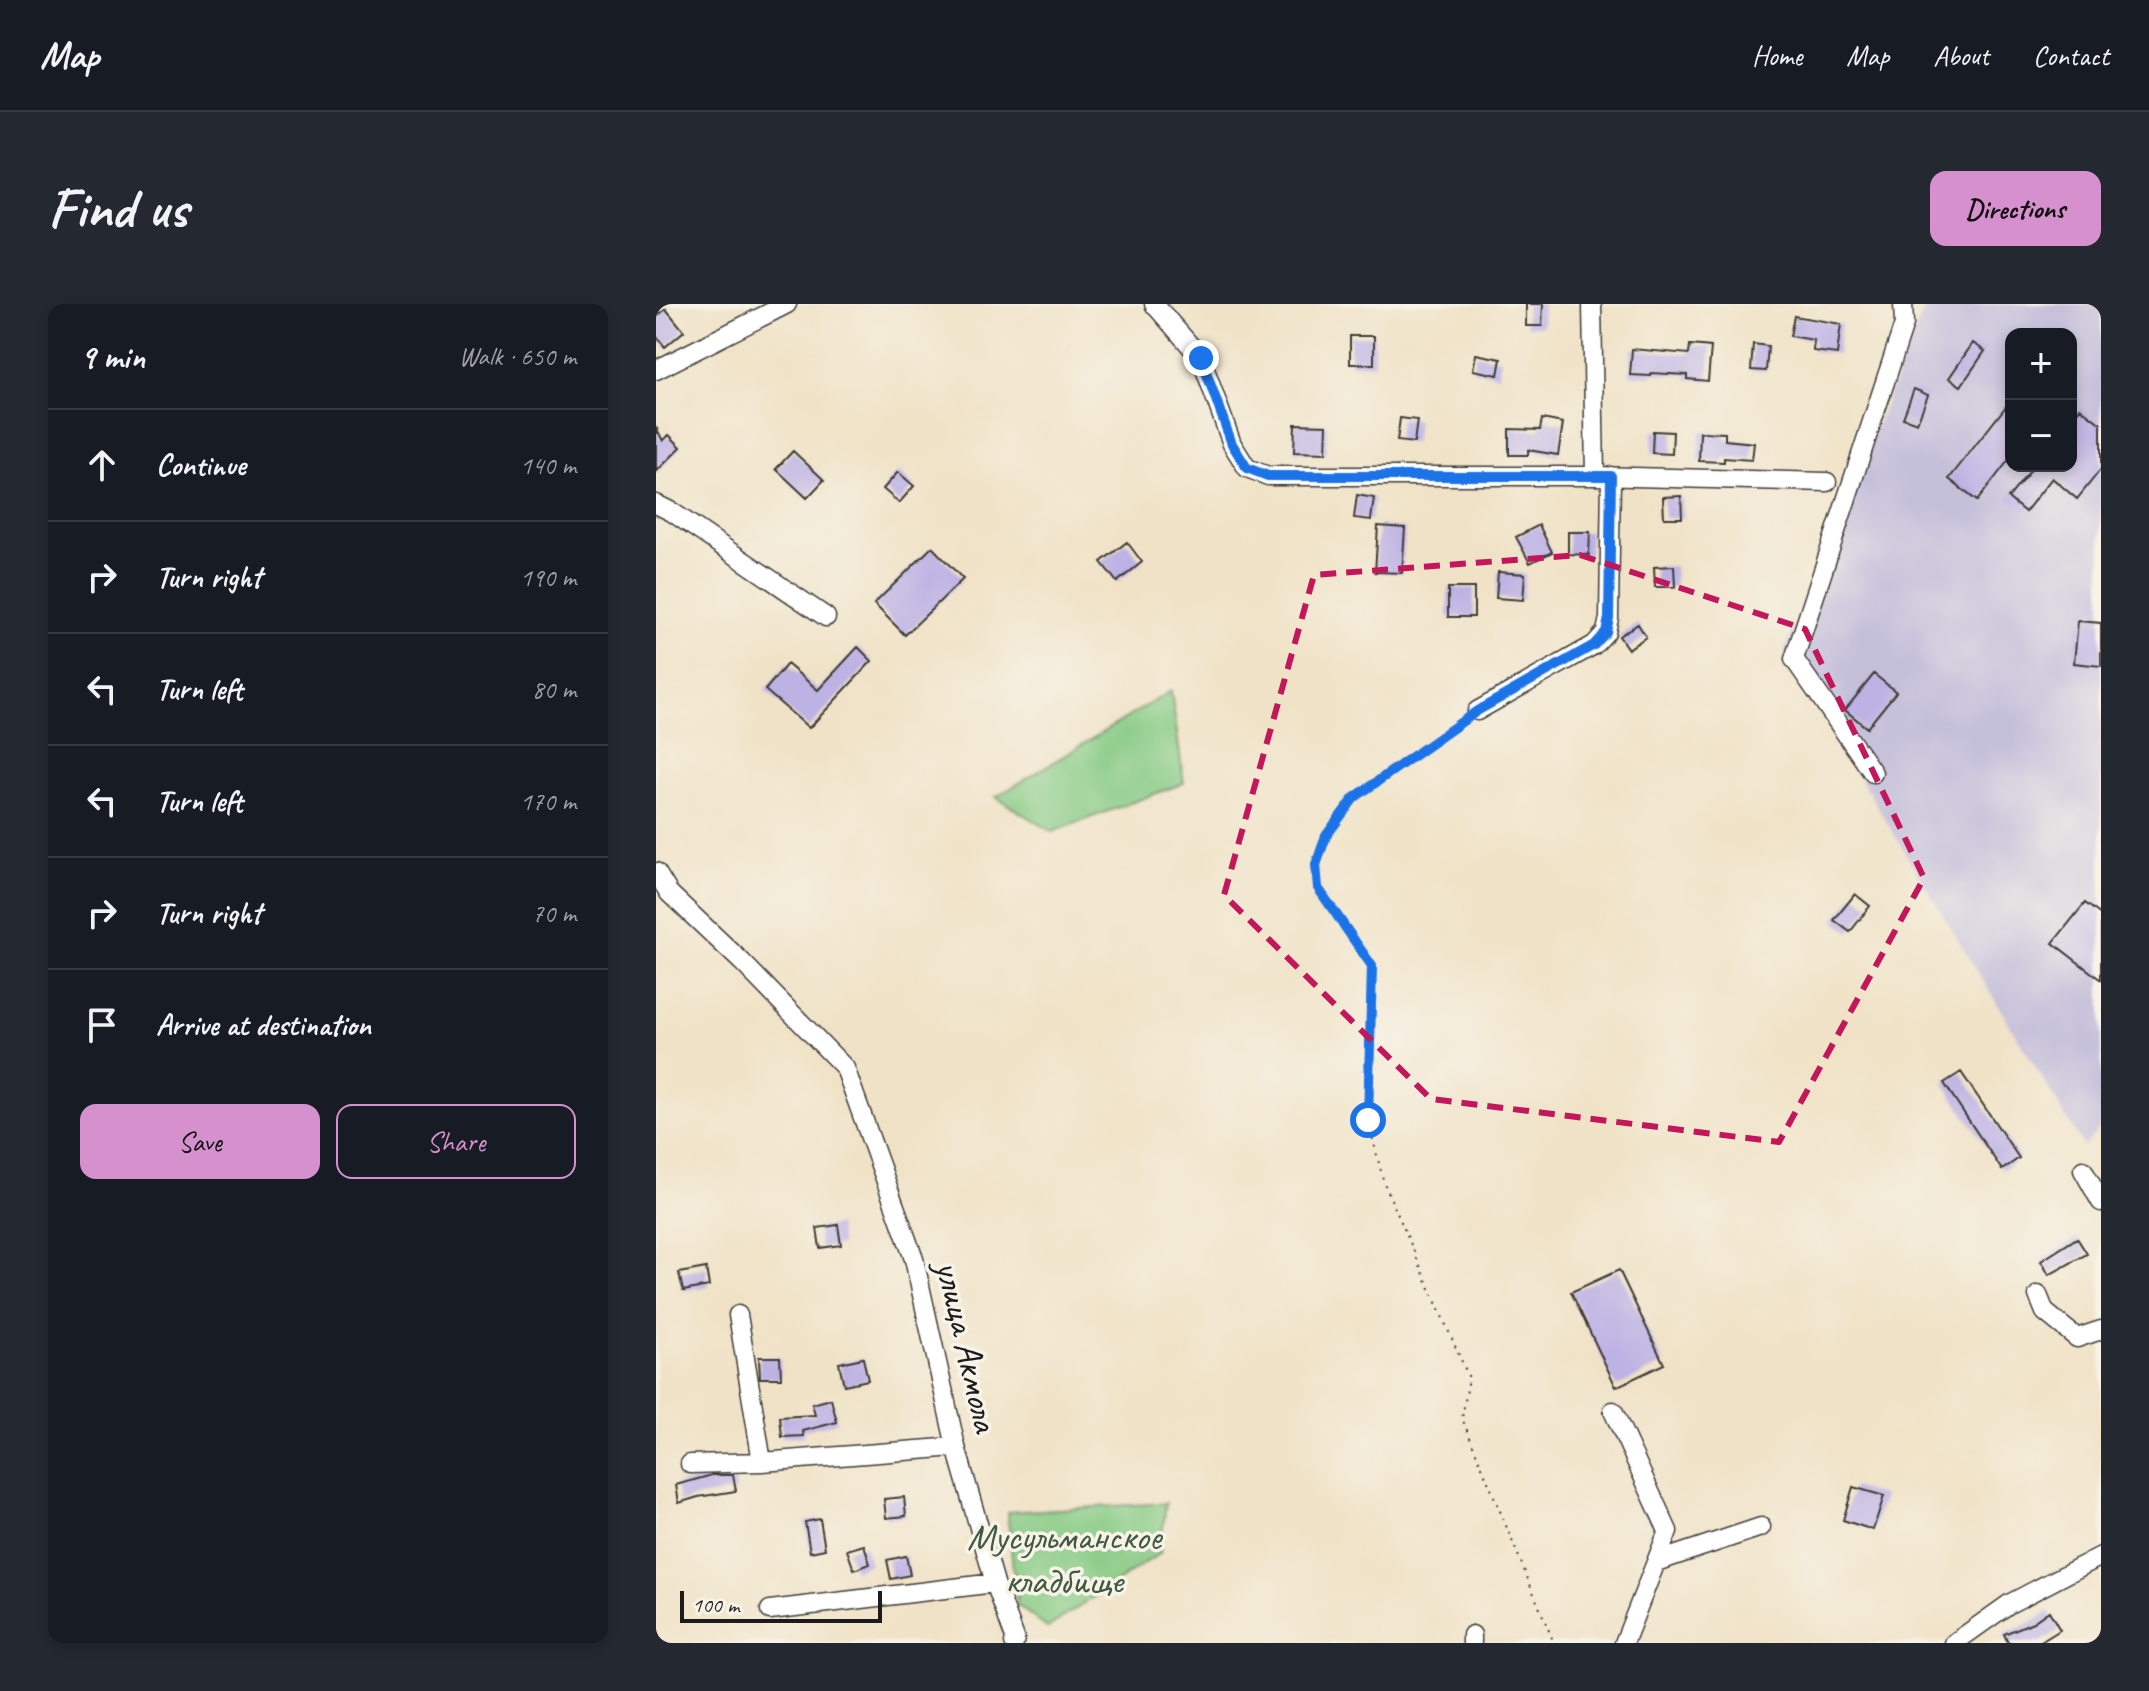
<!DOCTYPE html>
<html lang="en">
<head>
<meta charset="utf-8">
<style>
	body { margin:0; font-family:Caveat,sans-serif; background:#242831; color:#f1f3f6 }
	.controls { position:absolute; right:24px; top:24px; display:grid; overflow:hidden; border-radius:16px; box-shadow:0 4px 12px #0003 }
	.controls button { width:72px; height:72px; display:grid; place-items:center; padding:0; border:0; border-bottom:2px solid #363941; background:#171b24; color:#f1f3f6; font:40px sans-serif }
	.scale { position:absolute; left:24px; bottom:20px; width:202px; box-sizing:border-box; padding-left:8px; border:4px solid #1c1c1c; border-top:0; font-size:22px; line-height:28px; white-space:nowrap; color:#1c1c1c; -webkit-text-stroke:6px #f7f3e8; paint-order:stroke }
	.stop { position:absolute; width:24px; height:24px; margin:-18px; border:6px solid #1a73e8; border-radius:50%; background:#fff }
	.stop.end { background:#1a73e8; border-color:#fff; box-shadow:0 2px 8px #0008 }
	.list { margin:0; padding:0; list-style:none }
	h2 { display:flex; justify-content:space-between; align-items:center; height:104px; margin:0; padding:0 32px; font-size:34px }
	h2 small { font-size:26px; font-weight:400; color:#9ea1a6 }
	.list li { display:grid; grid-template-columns:52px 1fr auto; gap:24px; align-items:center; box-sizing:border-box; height:112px; padding:0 32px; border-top:2px solid #363941 }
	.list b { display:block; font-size:30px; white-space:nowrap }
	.list em { font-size:26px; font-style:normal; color:#9ea1a6 }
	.actions { display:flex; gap:16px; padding:24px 32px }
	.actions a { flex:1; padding:18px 0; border:2px solid #d690ce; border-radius:16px; text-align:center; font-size:28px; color:#d690ce }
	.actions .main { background:#d690ce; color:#111 }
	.icon { flex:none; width:44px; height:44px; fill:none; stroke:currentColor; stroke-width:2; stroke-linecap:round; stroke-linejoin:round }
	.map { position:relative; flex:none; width:1445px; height:1339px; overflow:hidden; border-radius:16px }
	header { display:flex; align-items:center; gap:48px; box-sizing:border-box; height:112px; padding:0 40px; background:#171b24; border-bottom:2px solid #363941 }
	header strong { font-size:38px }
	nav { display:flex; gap:44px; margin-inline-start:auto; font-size:28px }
	.intro { display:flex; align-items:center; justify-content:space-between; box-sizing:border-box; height:192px; padding:0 48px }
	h1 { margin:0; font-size:56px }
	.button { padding:20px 36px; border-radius:16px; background:#d690ce; color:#111; font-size:28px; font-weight:700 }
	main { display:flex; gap:48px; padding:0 48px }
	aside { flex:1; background:#171b24; border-radius:16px; box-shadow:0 4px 12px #0003 }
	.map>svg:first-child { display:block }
</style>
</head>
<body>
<header>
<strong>Map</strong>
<nav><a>Home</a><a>Map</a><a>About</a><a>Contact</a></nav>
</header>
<div class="intro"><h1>Find us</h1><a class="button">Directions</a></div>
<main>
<aside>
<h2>9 min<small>Walk · 650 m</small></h2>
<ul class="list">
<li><svg class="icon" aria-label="ahead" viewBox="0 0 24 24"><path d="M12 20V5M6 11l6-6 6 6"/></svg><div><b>Continue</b></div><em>140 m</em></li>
<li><svg class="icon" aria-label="right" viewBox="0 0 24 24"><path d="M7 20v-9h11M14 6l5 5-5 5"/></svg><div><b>Turn right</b></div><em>190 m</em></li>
<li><svg class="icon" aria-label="left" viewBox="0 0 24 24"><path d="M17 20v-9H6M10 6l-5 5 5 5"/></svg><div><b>Turn left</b></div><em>80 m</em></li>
<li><svg class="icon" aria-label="left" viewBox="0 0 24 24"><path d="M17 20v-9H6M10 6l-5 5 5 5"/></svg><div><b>Turn left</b></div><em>170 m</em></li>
<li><svg class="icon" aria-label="right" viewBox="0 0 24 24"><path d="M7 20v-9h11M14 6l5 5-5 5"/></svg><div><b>Turn right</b></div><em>70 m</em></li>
<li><svg class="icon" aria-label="arrive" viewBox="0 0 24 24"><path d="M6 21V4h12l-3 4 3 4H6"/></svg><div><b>Arrive at destination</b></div></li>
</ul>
<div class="actions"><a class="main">Save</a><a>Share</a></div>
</aside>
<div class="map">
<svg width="1445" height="1339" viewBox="0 0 1445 1339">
	<rect width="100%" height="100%" fill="#f7f3e8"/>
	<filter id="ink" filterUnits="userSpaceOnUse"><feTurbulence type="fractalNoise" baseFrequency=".0125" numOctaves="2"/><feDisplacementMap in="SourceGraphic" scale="16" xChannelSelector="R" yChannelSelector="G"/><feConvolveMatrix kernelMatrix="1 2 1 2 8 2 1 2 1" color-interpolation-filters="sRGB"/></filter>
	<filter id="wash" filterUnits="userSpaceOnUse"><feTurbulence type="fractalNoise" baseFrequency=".006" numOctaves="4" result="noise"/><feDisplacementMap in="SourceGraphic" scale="32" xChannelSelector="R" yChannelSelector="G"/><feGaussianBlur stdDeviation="1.8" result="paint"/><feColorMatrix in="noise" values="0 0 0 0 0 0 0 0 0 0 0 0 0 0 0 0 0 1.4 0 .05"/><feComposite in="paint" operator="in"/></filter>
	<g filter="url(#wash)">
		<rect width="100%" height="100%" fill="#f0e2c6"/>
		<!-- industrial -->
		<path fill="#c5c0da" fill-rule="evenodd" d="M1270 0H1445V821L1428 843 1128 349ZM1355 30H1415V162H1355Z"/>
		<!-- green -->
		<path fill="#88cb85" stroke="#527450" stroke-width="2" d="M515 387 528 479 396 528 340 493Z
			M510 1199 504 1249 391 1324 361 1301 351 1208Z"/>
		<g id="blocks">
			<!-- building -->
			<path fill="#bdb2e4" d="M870 0H887L886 22H870Z
				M10 5 28 27 9 43 0 32V13Z
				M1138 12 1185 20 1181 50 1157 47 1158 36 1134 32Z
				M694 32H718V60H694Z
				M1317 39 1329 47 1305 82 1293 74Z
				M1097 40 1112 42 1110 67 1095 66Z
				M1034 41 1055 43 1052 77 1031 75V71L995 69V72L974 71 976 45 1033 50Z
				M820 50 845 55 842 71 817 66Z
				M1258 85 1272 91 1261 119 1247 114Z
				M1355 96V153L1321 197 1293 175Z
				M1424 104 1445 120V165L1421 195 1396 174 1369 208 1352 194 1378 162H1415V115Z
				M744 114 761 116 758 139 741 137Z
				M886 115 907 119 902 151 872 146V151H853V125L884 126Z
				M639 120 671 121 670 149 638 148Z
				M0 123 7 137 13 131 25 143 0 168Z
				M997 127 1017 128 1016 150 996 149Z
				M1044 128 1069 129V136L1098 139 1096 156 1068 154V158L1043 157Z
				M137 147 168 176 151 194 120 165Z
				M242 168 258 182 243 199 227 185Z
				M701 191 718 194 715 216 698 214Z
				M1025 192 1026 214H1008L1007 193Z
				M883 221 896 248 874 259 860 233Z
				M722 222 749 224 746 269 719 268Z
				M912 228H934L933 251 912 250Z
				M471 238 486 258 461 278 445 258Z
				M276 243 307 275 249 331 218 300Z
				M1018 262 1019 283H999L998 263Z
				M842 268 869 270 867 296 840 294Z
				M792 284H818V313H792Z
				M1422 317 1445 319V362L1418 359Z
				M982 320 990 333 972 345 963 332Z
				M202 343 216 357 153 424 109 386 131 360 162 386Z
				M1218 370 1240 388 1211 424 1189 406Z
				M1199 590 1214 602 1194 628 1178 616Z
				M1429 599 1445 611V676L1397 639Z
				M1305 768 1363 854 1346 866 1288 779Z
				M182 921 185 941 164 944 161 924Z
				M1421 934 1431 950 1393 971 1385 957Z
				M50 964 53 982 27 987 23 969Z
				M963 966 1008 1060 960 1083 915 988Z
				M103 1053H124L125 1074H104Z
				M207 1054 212 1076 188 1081 183 1059Z
				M175 1095 181 1118 147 1127 148 1132 126 1133 124 1113 159 1111 156 1100Z
				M56 1171H77L80 1187 42 1193 23 1199 20 1181Z
				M1197 1183 1228 1192 1217 1226 1187 1216Z
				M248 1193 250 1212 230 1214 228 1195Z
				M164 1215 169 1245 154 1248 149 1218Z
				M208 1241 214 1260 198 1266 191 1246Z
				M250 1252 254 1271 235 1275 231 1256Z
				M1393 1307 1404 1326 1383 1339H1352L1348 1330 1377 1318Z"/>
		</g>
	</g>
	<g filter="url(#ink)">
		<use href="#blocks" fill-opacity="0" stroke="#3c3a36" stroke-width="2"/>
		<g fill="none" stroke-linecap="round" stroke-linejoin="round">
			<defs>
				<path id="minor" d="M498 0 545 54 576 140 591 164 612 172H939L1171 178
					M936 0 939 172
					M0 66 131 0
					M0 200 16 208 170 313
					M821 407 938 341 950 328 953 314 955 172
					M1217 469 1138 355 1248 20 1247 0
					M0 568 13 589 86 658 189 764 258 955 300 1143 339 1279 359 1334 358 1339
					M1427 866 1445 898
					M1382 991 1389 1008 1421 1034 1445 1026
					M82 1011 106 1158
					M957 1107 1012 1227 1000 1258
					M34 1160 106 1158 300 1143
					M114 1306 339 1279
					M816 1339V1331
					M968 1339 1000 1258 1105 1223
					M1298 1339 1353 1300 1445 1252"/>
			</defs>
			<!-- minor casing -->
			<use href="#minor" stroke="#3c3a36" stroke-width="21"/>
			<!-- path -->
			<path stroke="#3c3a36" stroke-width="2" stroke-dasharray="2 6" stroke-linecap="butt" d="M809 416 698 494 670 532 660 561 662 584 716 662 712 816 728 879 813 1074 806 1114 898 1339"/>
			<!-- minor -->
			<use href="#minor" stroke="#fff" stroke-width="18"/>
		</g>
	</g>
	<g fill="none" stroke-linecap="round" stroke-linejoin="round" filter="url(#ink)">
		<!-- route -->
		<path stroke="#1a73e8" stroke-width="10" d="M545 54 576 140 591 164 612 172H955L953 314 950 328 938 341 821 407 698 494 670 532 660 561 662 584 716 662 712 816"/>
	</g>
	<!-- marked area -->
	<path fill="none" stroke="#c2185b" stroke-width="6" stroke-dasharray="16 10" stroke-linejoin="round" d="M924 251 1149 325 1268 574 1123 838 775 795 568 591 658 271Z"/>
	<g text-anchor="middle" stroke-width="7" stroke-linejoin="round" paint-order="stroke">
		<!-- street labels -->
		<g font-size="38" fill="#1c1c1c" stroke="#f7f3e8">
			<text transform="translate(312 1042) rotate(77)" y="13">улица Акмола</text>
		</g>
		<!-- park labels -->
		<g font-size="38" fill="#425941" stroke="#f7f3e8">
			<text x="408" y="1245">Мусульманское<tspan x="408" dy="44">кладбище</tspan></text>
		</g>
	</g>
</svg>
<div class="controls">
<button>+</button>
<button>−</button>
</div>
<div class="scale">100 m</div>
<div class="stop" style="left:712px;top:816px"></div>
<div class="stop end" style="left:545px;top:54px"></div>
</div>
</main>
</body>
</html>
